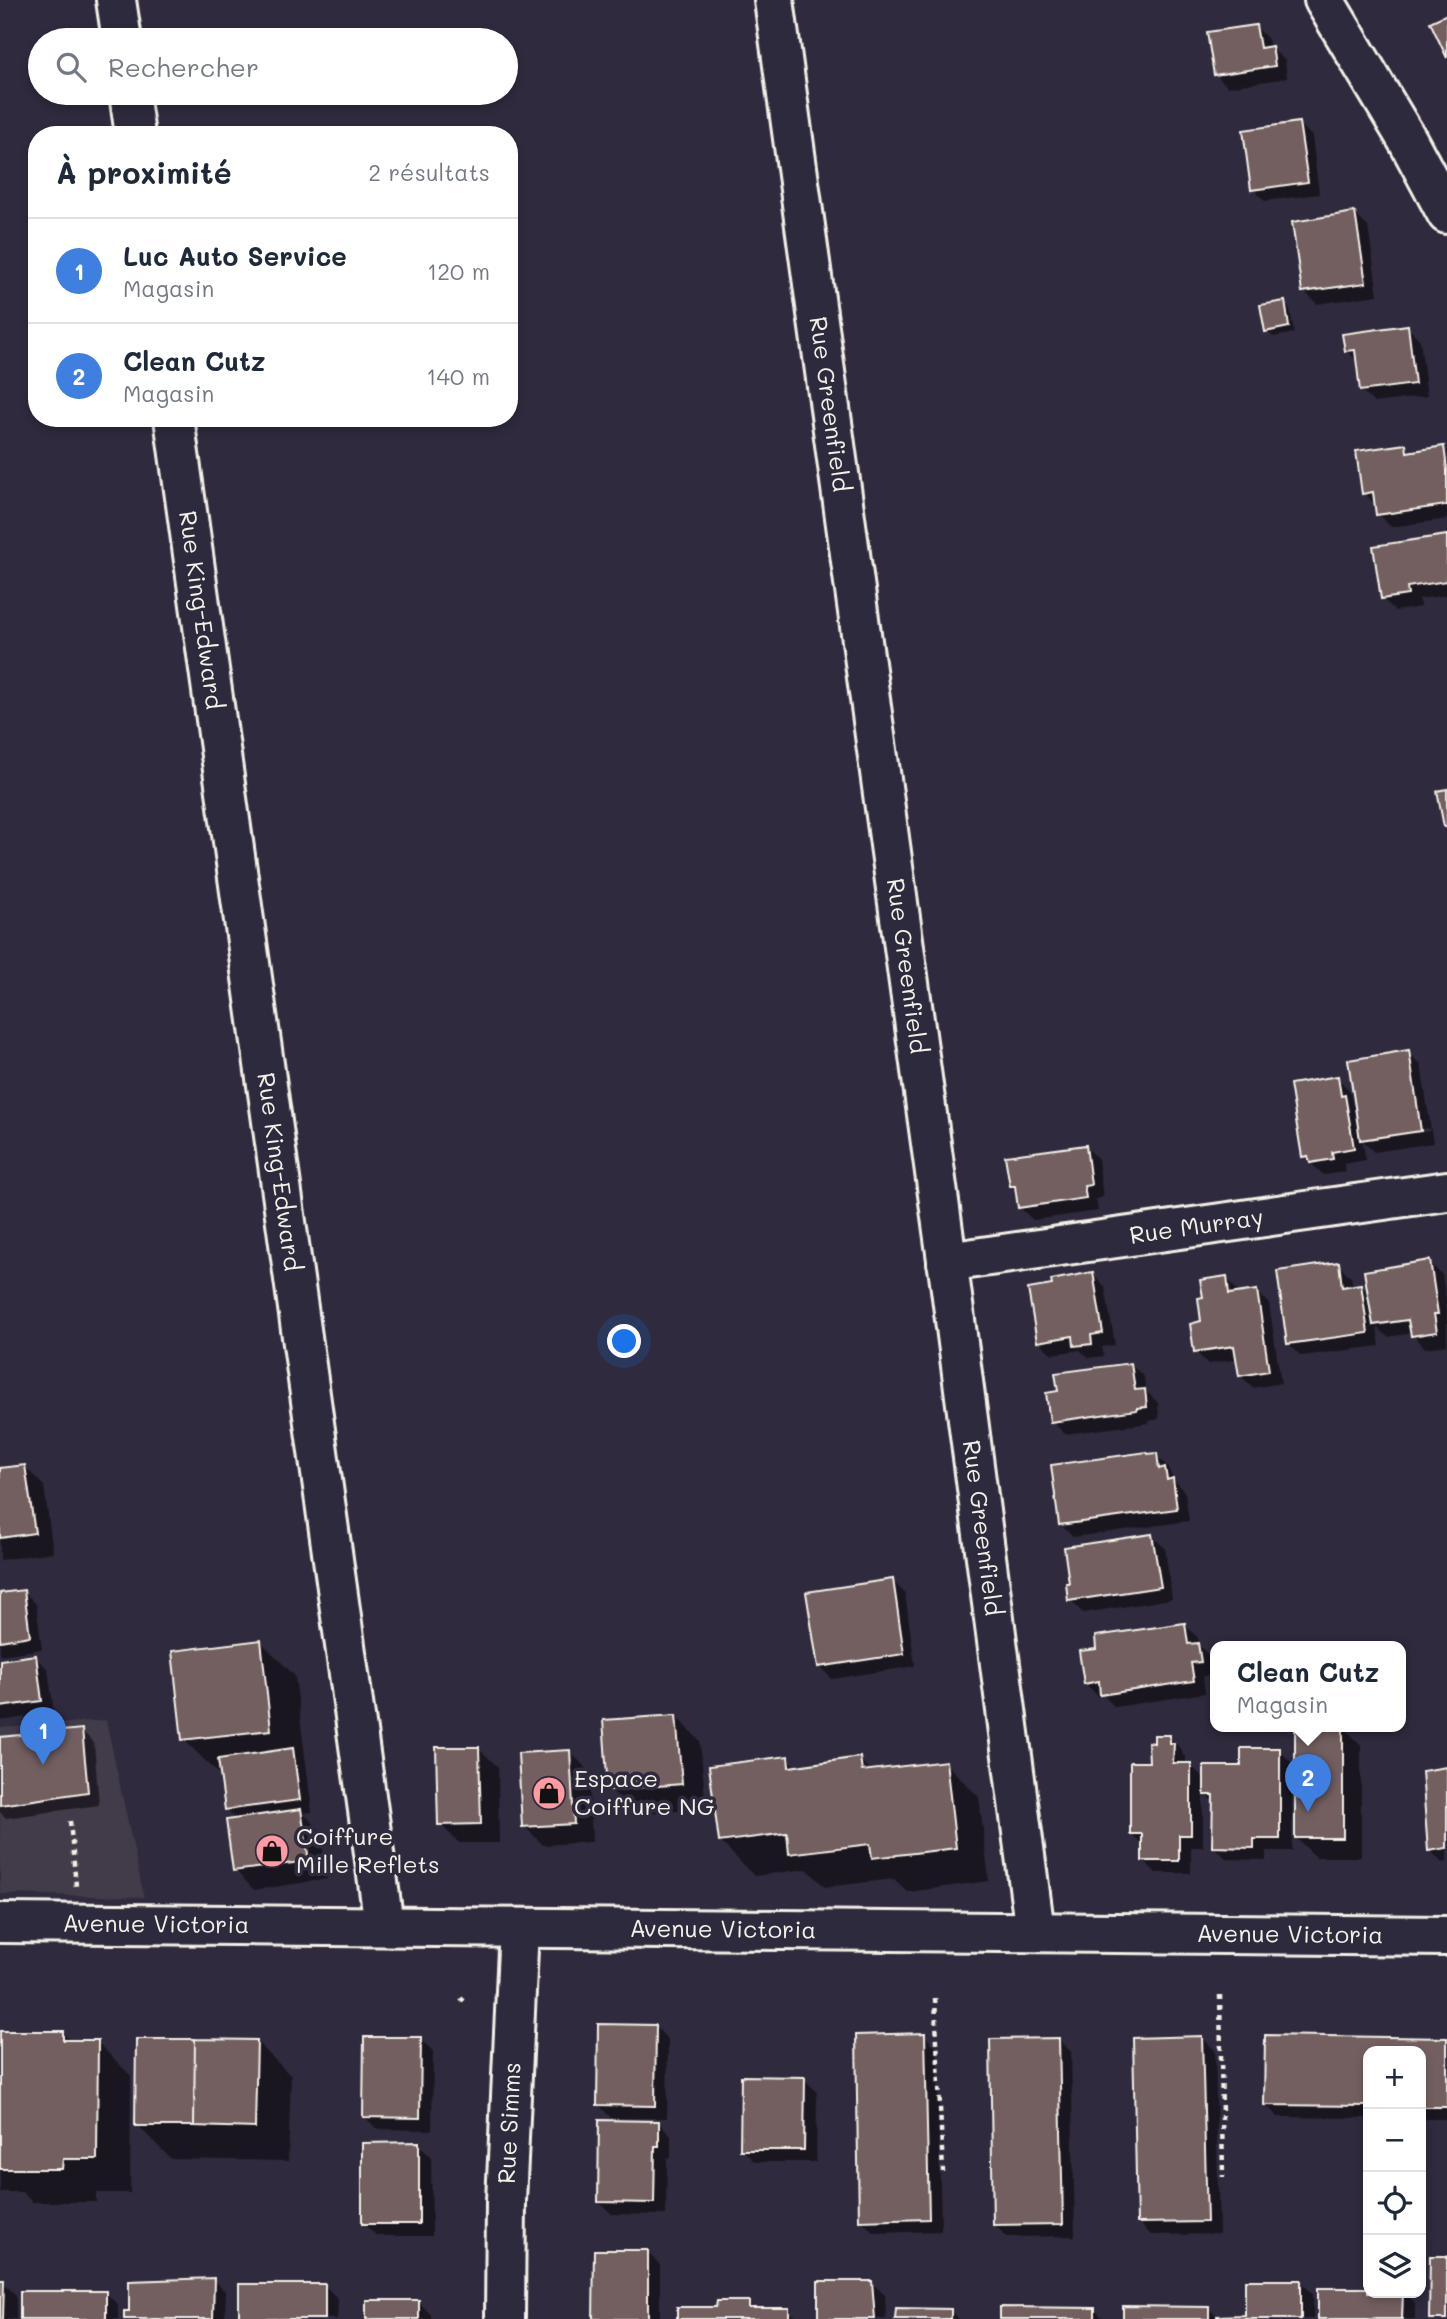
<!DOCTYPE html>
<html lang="fr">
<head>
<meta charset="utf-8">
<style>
	body { margin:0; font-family:Mali,sans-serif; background:#f2f2f3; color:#1f2937 }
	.controls { position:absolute; right:21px; bottom:21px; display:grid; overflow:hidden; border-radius:14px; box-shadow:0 4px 10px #0003 }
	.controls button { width:63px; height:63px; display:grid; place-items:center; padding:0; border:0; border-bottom:2px solid #e0e1e3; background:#fff; color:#1f2937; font:35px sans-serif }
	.you { position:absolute; left:625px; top:1342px; width:24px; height:24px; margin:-18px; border:5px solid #fff; border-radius:50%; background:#1a73e8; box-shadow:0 0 0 10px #1a73e833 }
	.badge { display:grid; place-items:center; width:46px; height:46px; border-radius:50%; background:#0f766e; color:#fff; font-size:23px; font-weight:700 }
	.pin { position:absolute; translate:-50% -58px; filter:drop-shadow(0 2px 4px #0008) }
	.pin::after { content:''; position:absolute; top:37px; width:24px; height:21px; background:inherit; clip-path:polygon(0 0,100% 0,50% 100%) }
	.popup { position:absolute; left:1210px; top:1641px; width:196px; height:91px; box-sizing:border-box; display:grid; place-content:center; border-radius:14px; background:#fff; filter:drop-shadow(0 2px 5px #0005); font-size:23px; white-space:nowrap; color:#747a83 }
	.popup b { font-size:26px; color:#1f2937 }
	.popup::after { content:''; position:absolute; left:50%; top:100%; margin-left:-14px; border:14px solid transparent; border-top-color:#fff }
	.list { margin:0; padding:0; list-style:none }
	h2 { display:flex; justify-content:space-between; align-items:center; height:91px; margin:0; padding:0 28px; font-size:30px }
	h2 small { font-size:23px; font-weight:400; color:#747a83 }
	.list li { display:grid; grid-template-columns:46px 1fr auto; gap:21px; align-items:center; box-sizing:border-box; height:105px; padding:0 28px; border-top:2px solid #e0e1e3 }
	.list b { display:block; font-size:26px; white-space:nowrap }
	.list p { margin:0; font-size:23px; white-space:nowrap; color:#747a83 }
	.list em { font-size:23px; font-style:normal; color:#747a83 }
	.icon { flex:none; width:38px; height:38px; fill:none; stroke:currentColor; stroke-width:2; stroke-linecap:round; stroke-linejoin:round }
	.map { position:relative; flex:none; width:1447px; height:2319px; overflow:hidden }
	.search { position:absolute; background:#fff; box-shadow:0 4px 10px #0003; left:28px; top:28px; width:490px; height:77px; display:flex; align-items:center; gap:18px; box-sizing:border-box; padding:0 24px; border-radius:38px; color:#747a83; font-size:26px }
	.panel { position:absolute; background:#fff; box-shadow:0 4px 10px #0003; left:28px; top:126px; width:490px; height:301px; border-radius:28px }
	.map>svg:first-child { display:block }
</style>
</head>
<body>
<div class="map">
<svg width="1447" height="2319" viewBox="0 0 1447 2319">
	<rect width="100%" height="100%" fill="#2f2a3d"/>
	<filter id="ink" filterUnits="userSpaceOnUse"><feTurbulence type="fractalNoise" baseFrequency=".0143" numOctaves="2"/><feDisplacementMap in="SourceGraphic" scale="14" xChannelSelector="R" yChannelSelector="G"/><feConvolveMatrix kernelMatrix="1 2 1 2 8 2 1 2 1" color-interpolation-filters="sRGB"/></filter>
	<g filter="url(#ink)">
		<!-- built -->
		<path fill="#433a48" d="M106 1720 144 1897 0 1894V1728Z"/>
		<!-- shadow -->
		<path fill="#0007" fill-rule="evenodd" d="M1256 27 1268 39 1270 48 1285 60 1287 78 1228 87 1215 74Z
			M1299 124 1312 136 1319 194 1265 201 1253 189Z
			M1355 214 1368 227 1378 295 1317 304 1304 291Z
			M1284 303 1290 309 1294 333 1273 337 1267 331Z
			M1407 327 1420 340 1427 396 1374 403 1361 390 1358 362 1346 350Z
			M1405 446 1412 453 1443 448 1447 452V519L1391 527 1378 514 1377 506 1364 493Z
			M1447 537V595L1419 599 1420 607 1395 611 1382 598Z
			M1408 1052 1421 1065 1433 1143 1374 1152 1362 1140 1366 1160 1344 1164 1345 1172 1324 1175 1317 1169 1304 1157 1337 1078 1350 1091 1352 1104 1357 1109ZM1429 1128 1430 1131 1369 1140V1137Z
			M1085 1146 1098 1159 1103 1197 1096 1199 1098 1211 1033 1220 1020 1208 1018 1192 1011 1186Z
			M1429 1262 1442 1275 1447 1306V1345L1425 1348 1412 1333 1388 1337 1377 1327 1380 1346 1301 1356 1288 1343 1338 1264 1351 1277 1353 1287 1361 1286 1370 1295Z
			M1092 1274 1105 1287 1115 1345 1102 1347 1104 1356 1089 1358 1080 1350 1052 1354 1039 1342 1054 1286Z
			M1227 1278 1240 1294 1256 1291 1269 1304 1281 1383 1253 1388 1240 1375 1238 1359 1208 1364 1195 1351 1204 1323Z
			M1131 1365 1144 1377 1146 1391 1158 1403 1159 1419 1149 1421V1423L1065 1434 1052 1421Z
			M1156 1455 1169 1468 1170 1474 1185 1493 1189 1521 1073 1537 1060 1524 1149 1456Z
			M25 1467 44 1486 53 1552 0 1560V1470Z
			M1152 1536 1165 1548 1172 1599 1083 1613 1070 1600Z
			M892 1581 905 1593 915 1666 832 1679 819 1666Z
			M23 1591 36 1604 42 1649 0 1655V1595Z
			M1185 1625 1198 1638 1199 1645 1210 1657 1213 1674 1203 1676 1205 1693 1115 1707 1103 1695 1098 1696 1085 1683 1098 1650Z
			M261 1642 295 1676 312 1812 303 1813 320 1830 327 1879 254 1890 235 1870 237 1820 227 1810 222 1773H218L183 1739Z
			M35 1657 48 1669 54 1713 0 1721V1662Z
			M676 1716 700 1741 706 1808 635 1814 610 1789Z
			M1342 1726 1361 1745V1857H1316L1296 1838Z
			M82 1731 94 1743 99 1805 6 1818 0 1812V1739Z
			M1169 1737 1182 1750V1754L1186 1757V1765H1190L1206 1780 1243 1767 1279 1750 1292 1763V1851H1266V1860L1227 1859 1214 1847V1803L1203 1791V1847H1191V1873H1156L1143 1860V1845L1132 1834 1156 1744Z
			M478 1748 498 1767 499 1843H459L440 1824Z
			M570 1752 589 1771 592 1842 543 1845 524 1826Z
			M787 1758 796 1767 859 1759 872 1772 945 1763 979 1797 989 1881 908 1892 894 1879 825 1887 807 1869 754 1876 720 1841Z
			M1447 1769V1862L1442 1863 1430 1850Z
			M656 2027 668 2040 667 2118H611L599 2105Z
			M62 2032 72 2042H97L131 2076 130 2193H96V2202H32L22 2192H0V2033Z
			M924 2035 937 2048 941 2231 874 2233 861 2220Z
			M1267 2037 1447 2039V2119H1421V2051H1368V2118L1278 2117 1266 2105Z
			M1202 2038 1215 2050 1219 2234 1151 2235 1138 2222Z
			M420 2039 433 2051 432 2130 377 2129 364 2116Z
			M1059 2039 1071 2052 1075 2236 1007 2237 995 2225Z
			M257 2042 291 2076 288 2161 171 2159 137 2125Z
			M804 2079 817 2092 816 2162H755L742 2149Z
			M659 2123 671 2136V2158H667L666 2215 612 2214 599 2202Z
			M418 2144 431 2157 432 2236H377L364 2224Z
			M647 2252 660 2265V2319H595Z
			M213 2280 226 2292 225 2319H126Z
			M1300 2281 1313 2294V2319H1125L1209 2309 1218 2317H1247Z
			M0 2282H3L16 2295V2319H0Z
			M872 2283 885 2295 886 2319H820Z
			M325 2286 338 2299 337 2319H240Z
			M1320 2290 1405 2293 1415 2303V2319H1320Z
			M105 2292 118 2305V2319H22Z
			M419 2302 431 2315V2319H368Z
			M748 2303 755 2309 788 2310 798 2319H679Z
			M1095 2310 1104 2319H1002Z
			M951 2311 959 2319H897Z"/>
		<!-- building -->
		<path fill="#735f60" stroke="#f4f1e8" stroke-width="2" d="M1447 14V58L1430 22Z
			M1256 25 1260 48 1272 46 1275 66 1214 75 1207 32Z
			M1299 122 1308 182 1251 190 1243 130Z
			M1355 212 1366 283 1302 292 1292 222Z
			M1285 301 1289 327 1265 332 1260 305Z
			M1408 325 1415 384 1360 391 1355 350 1345 351 1342 334Z
			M1406 444 1407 452 1444 446 1447 469V505L1376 515 1373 492 1362 494 1356 451Z
			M1447 535V581L1407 587 1408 595 1381 599 1373 546Z
			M1447 789V827H1444L1437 791Z
			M1409 1050 1421 1131 1360 1140 1348 1060Z
			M1338 1076 1341 1096 1345 1095 1354 1148 1332 1152 1333 1159 1310 1163 1308 1156 1302 1157 1290 1084Z
			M1086 1145 1091 1185 1084 1186 1086 1198 1018 1208 1015 1186H1010L1005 1156Z
			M1430 1260 1438 1314H1434L1437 1332 1411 1336 1408 1320 1373 1325 1364 1271Z
			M1339 1262 1342 1287 1361 1284 1368 1333 1287 1344 1277 1271Z
			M1093 1272 1103 1333 1091 1335 1092 1344 1074 1346 1073 1336 1037 1342 1028 1289 1052 1285 1051 1280Z
			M1227 1276 1229 1294 1257 1290 1269 1371 1239 1376 1234 1346 1194 1352 1190 1324 1201 1321 1198 1298 1203 1297 1200 1280Z
			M1131 1363 1135 1390 1145 1389 1147 1407 1137 1408V1410L1050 1422 1046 1393 1058 1391 1055 1373Z
			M1147 1452 1148 1454 1157 1453 1159 1469 1165 1467 1167 1480 1173 1478 1177 1509 1059 1525 1051 1465Z
			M25 1465 35 1533 0 1538V1468Z
			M1152 1534 1161 1587 1068 1601 1066 1583H1069L1064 1547Z
			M893 1579 904 1654 818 1667 806 1592Z
			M24 1590 30 1636 0 1641V1593Z
			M1185 1623 1188 1644 1198 1643 1201 1662 1191 1663 1194 1681 1100 1695 1099 1681 1084 1684 1079 1651 1096 1649 1095 1636Z
			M261 1640 271 1730 182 1740 172 1651Z
			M36 1655 42 1701 0 1707V1660Z
			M676 1715 682 1784 608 1790 603 1720Z
			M1295 1726H1343V1838H1295Z
			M82 1729 88 1792 0 1805V1737Z
			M1154 1735H1170V1743H1174L1173 1763H1191V1835H1179V1861H1142V1834H1130V1762H1149L1148 1742 1154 1743Z
			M436 1747H479L481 1824 438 1825Z
			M293 1748 300 1800 225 1810 218 1759Z
			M1241 1748H1280V1839H1254V1848L1212 1847 1213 1795H1204V1766H1241Z
			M570 1750 574 1824 522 1827 518 1753Z
			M788 1756 789 1767 860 1757 862 1771 946 1761 956 1848 872 1858 870 1844 789 1854 787 1833 719 1842 709 1766Z
			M1447 1767V1848L1428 1851 1422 1771Z
			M301 1809 309 1861 233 1871 226 1820Z
			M598 2024 656 2025 655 2106 597 2105Z
			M0 2031H63V2040H98L97 2159H63L62 2169H0Z
			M925 2033 929 2219 859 2221 856 2035Z
			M1265 2035 1447 2038V2107H1421V2051H1368V2106L1264 2105Z
			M1202 2036 1207 2222 1137 2223 1133 2038Z
			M364 2037H421L420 2118 363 2117Z
			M1059 2038 1063 2224 993 2225 990 2039Z
			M136 2039H195L194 2126H135Z
			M195 2039 257 2040 255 2128 194 2126Z
			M741 2076 805 2077 804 2150H740Z
			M599 2120 659 2121V2146H655L654 2203 598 2202Z
			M419 2142V2224H362V2143Z
			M594 2250H648V2319H593Z
			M1430 2256H1447V2319H1429Z
			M214 2278 213 2319H124V2311H129V2281Z
			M0 2280H4L3 2319H0Z
			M1245 2280H1301V2319H1217V2316L1245 2315Z
			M818 2281H872L875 2319H818Z
			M239 2284H325V2319H239Z
			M1318 2288H1368V2293H1403L1402 2319H1318Z
			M20 2291H106V2319H20Z
			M366 2300H419V2319H366Z
			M717 2301H749V2308H789V2319H677V2307H716Z
			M1123 2306 1209 2307V2319H1123Z
			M1000 2307 1095 2308V2319H1000Z
			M896 2308 951 2309V2319H895Z"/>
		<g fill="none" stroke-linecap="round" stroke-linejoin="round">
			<defs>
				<g id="minor">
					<path d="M116 0 122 40"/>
					<path id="s1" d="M774 0 951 1289 1035 1932"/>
					<path d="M1324 0 1408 141 1447 214"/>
					<path d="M129 93 135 135"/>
					<path id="s2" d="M174 418 384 1925"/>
					<path id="s3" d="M947 1262 1447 1191"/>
					<path id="s4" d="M0 1923 1447 1936"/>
					<path id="s5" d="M505 2319 506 2201 519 1928"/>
				</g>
			</defs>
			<!-- minor casing -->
			<use href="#minor" stroke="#f4f1e8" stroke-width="44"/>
			<!-- path -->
			<path stroke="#f4f1e8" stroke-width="4.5" stroke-dasharray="5 5" stroke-linecap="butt" d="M70 1821 76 1886
				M1220 1995 1223 2177
				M935 1998 943 2172
				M461 2001 464 1998"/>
			<!-- minor -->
			<use href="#minor" stroke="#2f2a3d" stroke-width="38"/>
		</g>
	</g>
	<!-- icons -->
	<defs>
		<symbol id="shop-disc" viewBox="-11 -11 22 22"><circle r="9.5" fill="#ff9aa2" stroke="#2f2a3d"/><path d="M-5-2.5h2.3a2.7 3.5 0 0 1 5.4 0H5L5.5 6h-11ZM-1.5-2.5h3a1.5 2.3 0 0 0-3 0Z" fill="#111"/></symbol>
	</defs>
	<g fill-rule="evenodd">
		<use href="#shop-disc" x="530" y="1774" width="38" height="38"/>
		<use href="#shop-disc" x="253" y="1832" width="38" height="38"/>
	</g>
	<g text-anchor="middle" stroke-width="7" stroke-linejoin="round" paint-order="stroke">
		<!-- street labels -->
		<g font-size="24" fill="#f4f1e8" stroke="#2f2a3d">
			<text dy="8" stroke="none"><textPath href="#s1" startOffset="408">Rue Greenfield</textPath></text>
			<text dy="8" stroke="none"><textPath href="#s2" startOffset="194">Rue King-Edward</textPath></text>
			<text dy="8" stroke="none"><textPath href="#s1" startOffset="975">Rue Greenfield</textPath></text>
			<text dy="8" stroke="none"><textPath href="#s2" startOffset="761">Rue King-Edward</textPath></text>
			<text dy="8" stroke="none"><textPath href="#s3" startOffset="252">Rue Murray</textPath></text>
			<text dy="8" stroke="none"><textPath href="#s1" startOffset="1542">Rue Greenfield</textPath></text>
			<text dy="8" stroke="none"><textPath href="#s4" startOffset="156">Avenue Victoria</textPath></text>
			<text dy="8" stroke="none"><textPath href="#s4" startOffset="723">Avenue Victoria</textPath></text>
			<text dy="8" stroke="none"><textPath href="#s4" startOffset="1290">Avenue Victoria</textPath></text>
			<text dy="8" stroke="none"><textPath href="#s5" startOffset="196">Rue Simms</textPath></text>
		</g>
		<!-- poi labels -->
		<g font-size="24" fill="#f4f1e8" stroke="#2f2a3d" text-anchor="start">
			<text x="574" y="1787">Espace<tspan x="574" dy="28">Coiffure NG</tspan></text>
			<text x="296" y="1845">Coiffure<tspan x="296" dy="28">Mille Reflets</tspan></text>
		</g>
	</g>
</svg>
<div class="controls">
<button>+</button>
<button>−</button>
<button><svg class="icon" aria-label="locate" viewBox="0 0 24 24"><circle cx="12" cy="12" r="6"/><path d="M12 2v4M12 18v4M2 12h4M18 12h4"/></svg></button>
<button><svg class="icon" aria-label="layers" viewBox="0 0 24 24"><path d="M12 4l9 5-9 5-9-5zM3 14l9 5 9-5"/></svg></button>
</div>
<div class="you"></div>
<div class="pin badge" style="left:43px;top:1765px;background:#3f7fe0">1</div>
<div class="pin badge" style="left:1308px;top:1812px;background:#3f7fe0">2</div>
<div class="popup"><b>Clean Cutz</b>Magasin</div>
<div class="search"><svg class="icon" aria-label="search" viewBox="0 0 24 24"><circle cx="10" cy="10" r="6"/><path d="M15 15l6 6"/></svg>Rechercher</div>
<section class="panel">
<h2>À proximité<small>2 résultats</small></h2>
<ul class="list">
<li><span class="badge" style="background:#3f7fe0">1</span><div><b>Luc Auto Service</b><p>Magasin</p></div><em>120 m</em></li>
<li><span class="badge" style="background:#3f7fe0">2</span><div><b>Clean Cutz</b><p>Magasin</p></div><em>140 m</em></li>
</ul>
</section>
</div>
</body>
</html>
